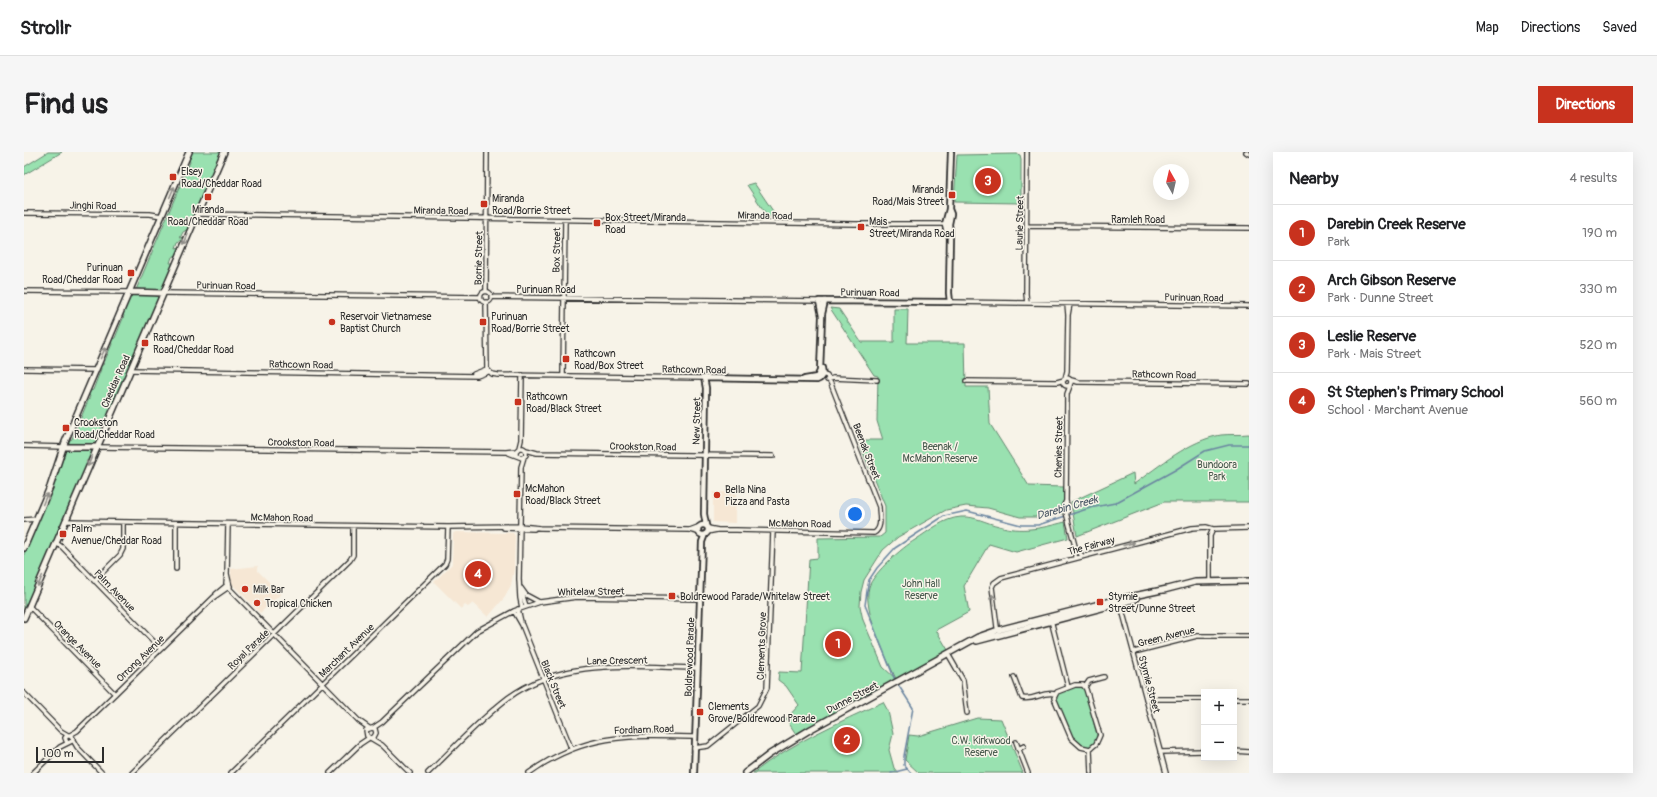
<!DOCTYPE html>
<html lang="en">
<head>
<meta charset="utf-8">
<style>
	body { margin:0; font-family:Pangolin,sans-serif; background:#f6f6f6; color:#202124 }
	.controls { position:absolute; right:12px; bottom:12px; display:grid; overflow:hidden; border-radius:0px; box-shadow:0 4px 16px #0002 }
	.controls button { width:36px; height:36px; display:grid; place-items:center; padding:0; border:0; border-bottom:1px solid #e0e0e0; background:#fff; color:#202124; font:20px sans-serif }
	.compass { position:absolute; left:1129px; top:12px; width:36px; height:36px; border-radius:50%; background:#fff; box-shadow:0 4px 16px #0002; rotate:352deg }
	.scale { position:absolute; left:12px; bottom:10px; width:68px; box-sizing:border-box; padding-left:4px; border:2px solid #2b2b2b; border-top:0; font-size:11px; line-height:14px; white-space:nowrap; color:#2b2b2b; -webkit-text-stroke:3px #f7f3e8; paint-order:stroke }
	.you { position:absolute; left:831px; top:362px; width:14px; height:14px; margin:-10px; border:3px solid #fff; border-radius:50%; background:#1a73e8; box-shadow:0 0 0 6px #1a73e833 }
	.badge { display:grid; place-items:center; width:26px; height:26px; border-radius:50%; background:#c8321e; color:#fff; font-size:13px; font-weight:700 }
	.pin { position:absolute; translate:-50% -50%; border:2px solid #fff; box-shadow:0 1px 4px #0006 }
	.list { margin:0; padding:0; list-style:none }
	h2 { display:flex; justify-content:space-between; align-items:center; height:52px; margin:0; padding:0 16px; font-size:17px }
	h2 small { font-size:13px; font-weight:400; color:#757577 }
	.list li { display:grid; grid-template-columns:26px 1fr auto; gap:12px; align-items:center; box-sizing:border-box; height:56px; padding:0 16px; border-top:1px solid #e0e0e0 }
	.list b { display:block; font-size:15px; white-space:nowrap }
	.list p { margin:0; font-size:13px; white-space:nowrap; color:#757577 }
	.list em { font-size:13px; font-style:normal; color:#757577 }
	.map { position:relative; flex:none; width:1225px; height:621px; overflow:hidden; border-radius:0px }
	header { display:flex; align-items:center; gap:24px; box-sizing:border-box; height:56px; padding:0 20px; background:#fff; border-bottom:1px solid #e0e0e0 }
	header strong { font-size:19px }
	nav { display:flex; gap:22px; margin-inline-start:auto; font-size:14px }
	.intro { display:flex; align-items:center; justify-content:space-between; box-sizing:border-box; height:96px; padding:0 24px }
	h1 { margin:0; font-size:28px }
	.button { padding:10px 18px; border-radius:0px; background:#c8321e; color:#fff; font-size:14px; font-weight:700 }
	main { display:flex; gap:24px; padding:0 24px }
	aside { flex:1; background:#fff; border-radius:0px; box-shadow:0 4px 16px #0002 }
	.map>svg:first-child { display:block }
</style>
</head>
<body>
<header>
<strong>Strollr</strong>
<nav><a>Map</a><a>Directions</a><a>Saved</a></nav>
</header>
<div class="intro"><h1>Find us</h1><a class="button">Directions</a></div>
<main>
<div class="map">
<svg width="1225" height="621" viewBox="0 0 1225 621">
	<rect width="100%" height="100%" fill="#f7f3e8"/>
	<filter id="ink" filterUnits="userSpaceOnUse"><feTurbulence type="fractalNoise" baseFrequency=".025" numOctaves="2"/><feDisplacementMap in="SourceGraphic" scale="8" xChannelSelector="R" yChannelSelector="G"/><feConvolveMatrix kernelMatrix="1 2 1 2 8 2 1 2 1" color-interpolation-filters="sRGB"/></filter>
	<g filter="url(#ink)">
		<!-- built -->
		<path fill="#f6e7d4" d="M689 340H712L711 371 689 370Z
			M431 380 489 381 491 384 490 417 487 433 481 445 464 465 449 451 444 455 441 453 437 457 410 430 428 412 429 382Z
			M234 414V419L257 442 236 461 207 431V417Z"/>
		<!-- green -->
		<path fill="#99e1b0" stroke="#62866e" d="M24 0H38L0 23V15Z
			M168 0H197L164 77 159 80 156 86 161 85 159 88 154 90 152 96 156 95 153 103 148 105 146 111H150L139 136 134 138H112L166 10 165 8Z
			M993 2 996 3 997 7V51L930 50 933 3Z
			M730 31 753 65H744L723 33Z
			M111 142 130 143 134 145V148L72 291 65 292H46L44 289 48 287 66 244 64 242 66 239 69 238 77 217 76 213H79L88 192 87 190 88 187 91 186 100 164 99 162 106 145Z
			M806 156 815 157 837 190H870V157H884L883 191H941L942 235H964L966 272 1005 334 1040 335 1039 361 1020 365H996L964 356 942 354 922 358 874 385 859 398 840 428 837 440 836 454 839 468 859 515 872 527C862 505 838 458 845 435 849 421 879 395 891 388 905 379 920 366 937 365 951 364 962 371 975 374 998 381 1018 376 1041 370L1044 386 992 400 965 392 940 434 945 460 912 478 924 498 772 582 762 567 775 553 762 534 754 528 755 520 778 521 785 407 794 406V386L856 385 861 381V354L834 288H859L853 269 854 224 850 223Z
			M1225 282V350H1140L1053 384 1047 350 1109 321 1110 332C1135 314 1166 288 1197 283 1206 282 1216 283 1225 282Z
			M44 297H65L68 301 0 461V402L27 338 41 299Z
			M1051 534 1058 535 1061 538 1073 583 1072 591 1066 596 1058 593 1047 586 1032 546 1033 541Z
			M859 550 864 559 869 582 865 598 870 616 874 621H729C769 590 814 571 859 550Z
			M953 566 977 567 999 621H895L881 608 885 583 894 584Z"/>
		<g fill="none" stroke-linecap="round" stroke-linejoin="round">
			<!-- stream -->
			<path stroke="#6a85a0" stroke-width="1.5" d="M871 528 841 453 843 439 845 428 853 416 871 396 897 379 920 364 943 359 997 373H1014L1066 356 1091 351 1151 318 1181 299 1205 293H1225
				M873 531 889 556 880 604V613L887 621
				M867 621 883 617"/>
			<defs>
				<path id="minor" d="M1222 0 1225 2
					M0 61 126 62 138 64
					M173 62 831 72H922
					M1003 74 1225 76
					M0 139 106 140
					M462 139 463 0
					M456.5 145a5.5 5.5 0 1 1 11 0a5.5 5.5 0 1 1-11 0Z
					M139 141 456 145
					M467 145 795 149
					M462 150 463 217
					M926 150 1225 154
					M1003 151 1002 142 1003 0
					M1043 152 1044 163
					M0 217 72 218
					M463 217 468 222 474 223 680 226
					M106 218 453 224 464 220
					M450 222 463 217
					M539 224 541 68
					M1039 230a4 4 0 1 1 8 0a4 4 0 1 1-8 0Z
					M1041 227 1043 219 1044 163 1046 152
					M803 228 809 226 853 228
					M1047 228 1054 230 1225 232
					M942 229 1033 230 1040 228
					M1046 234 1043 242 1042 349 1040 353 1051 394V406
					M0 294 40 295
					M72 295 482 300 492 299
					M495 296 497 288 498 223
					M502 298 513 301 749 304
					M485 301 498 306 502 303V298L499 296H495L492 299V303
					M1042 349 1044 356 1043 361
					M0 368 12 367
					M41 369 424 375 496 374 516 376 665 378 674 380
					M204 372 203 422 206 435
					M480 376 510 377
					M684 376 694 378H712L850 381C859 376 855 363 855 355L807 232 803 224 798 222
					M666 378 674 375
					M683 380 693 378
					M32 391 38 395 137 497
					M1051 394 1058 404
					M152 417V372
					M203 422 202 431 204 435 335 569 345 576
					M70 429 96 403 99 397V371
					M1186 429V384L1189 377
					M497 436 502 443 515 450
					M497 438 502 454
					M192 442 204 432
					M1096 450 1142 621
					M5 454 91 542
					M498 456 496 446 495 427 497 315 500 305
					M494 457 497 470
					M490 459 498 473 547 596
					M1027 468 1044 535
					M975 479 973 475 968 435 970 431 977 426 1168 376 1182 375 1189 377 1225 376
					M1110 500 1173 484H1225
					M924 502 939 528 943 561
					M990 525 998 546C1010 549 1018 539 1031 542
					M1051 533H1059L1062 537 1076 583 1072 592 1066 597 1057 595 1047 586 1030 546 1033 540Z
					M1061 535 1065 529 1080 525
					M0 541 37 579 44 583
					M1122 547H1180
					M1210 547H1225
					M349 576 358 570 453 479 490 459 516 450 553 445 676 447
					M46 583 53 579 190 445 206 434
					M347 586 350 585 352 581 351 577 348 576 342 578 343 584 358 593 386 621
					M49 588 53 595 78 621
					M992 590 1004 621
					M670 596 684 594 734 554 743 536 749 379
					M994 597 1000 594
					M1066 597 1067 621
					M1210 599 1225 600
					M1136 600 1180 599
					M9 621 36 595 48 589 49 586 46 583H43L41 586 43 591
					M108 621 326 408 329 403V374
					M207 621 421 412 423 407 424 375
					M306 621 336 592 345 586
					M404 621C430 596 455 568 484 546 539 505 610 515 673 516
					M505 621C560 581 606 583 671 585"/>
				<path id="tertiary" d="M923 81 921 72 925 57 927 0
					M798 162 801 149
					M781 227 793 225 796 219 798 164 795 149 926 150 925 141 926 82 925 72 927 62 925 57
					M674 378a5 5 0 1 1 10 0a5 5 0 1 1-10 0Z
					M682 373 680 362 682 236 680 226 793 228C799 226 799 221 798 216
					M670 621 678 390 681 382"/>
				<path id="secondary" d="M106 140 139 141
					M40 295H72
					M0 396 26 335 41 290 165 0
					M1140 438 1171 430 1225 429
					M0 466 200 0
					M953 489 1112 447
					M721 621 746 602 787 577 954 485 974 478 1095 447 1143 437"/>
			</defs>
			<!-- minor casing -->
			<use href="#minor" stroke="#2b2b2b" stroke-width="6"/>
			<!-- tertiary casing -->
			<use href="#tertiary" stroke="#2b2b2b" stroke-width="8"/>
			<!-- secondary casing -->
			<use href="#secondary" stroke="#2b2b2b" stroke-width="8"/>
			<!-- minor -->
			<use href="#minor" stroke="#f7f3e8" stroke-width="3.5"/>
			<!-- tertiary -->
			<use href="#tertiary" stroke="#f7f3e8" stroke-width="4.5"/>
			<!-- secondary -->
			<use href="#secondary" stroke="#f7f3e8" stroke-width="5"/>
		</g>
		<!-- one-way arrows -->
		<defs><path id="oneway-shaft" d="M-6 0H5M1.5-3L5.5 0L1.5 3" fill="none" stroke-width="1.6" stroke-linecap="round" stroke-linejoin="round"/></defs>
		<g stroke="#918f8a">
			<use href="#oneway-shaft" transform="translate(148 40) rotate(-67)"/>
			<use href="#oneway-shaft" transform="translate(162 87) rotate(113)"/>
			<use href="#oneway-shaft" transform="translate(79 201) rotate(-66)"/>
			<use href="#oneway-shaft" transform="translate(66 309) rotate(113)"/>
			<use href="#oneway-shaft" transform="translate(21 347) rotate(-67)"/>
			<use href="#oneway-shaft" transform="translate(1105 392) rotate(-15)"/>
			<use href="#oneway-shaft" transform="translate(16 429) rotate(113)"/>
			<use href="#oneway-shaft" transform="translate(969 448) rotate(-99)"/>
		</g>
	</g>
	<!-- markers -->
	<g fill="#c8321e" stroke="#f7f3e8" stroke-width="1.5">
		<rect x="145" y="21" width="8" height="8" rx="2"/>
		<rect x="924" y="39" width="8" height="8" rx="2"/>
		<rect x="180" y="41" width="8" height="8" rx="2"/>
		<rect x="456" y="48" width="8" height="8" rx="2"/>
		<rect x="569" y="67" width="8" height="8" rx="2"/>
		<rect x="833" y="71" width="8" height="8" rx="2"/>
		<rect x="103" y="117" width="8" height="8" rx="2"/>
		<circle cx="308" cy="170" r="4"/>
		<rect x="455" y="166" width="8" height="8" rx="2"/>
		<rect x="117" y="187" width="8" height="8" rx="2"/>
		<rect x="538" y="203" width="8" height="8" rx="2"/>
		<rect x="490" y="246" width="8" height="8" rx="2"/>
		<rect x="38" y="272" width="8" height="8" rx="2"/>
		<rect x="489" y="338" width="8" height="8" rx="2"/>
		<circle cx="693" cy="343" r="4"/>
		<rect x="35" y="378" width="8" height="8" rx="2"/>
		<circle cx="221" cy="437" r="4"/>
		<rect x="644" y="440" width="8" height="8" rx="2"/>
		<rect x="1072" y="446" width="8" height="8" rx="2"/>
		<circle cx="233" cy="451" r="4"/>
		<rect x="672" y="556" width="8" height="8" rx="2"/>
	</g>
	<g text-anchor="middle" stroke-width="3" stroke-linejoin="round" paint-order="stroke">
		<!-- poi labels -->
		<g font-size="10" fill="#2b2b2b" stroke="#f7f3e8" text-anchor="start">
			<text x="157" y="23">Elsey<tspan x="157" dy="12">Road/Cheddar Road</tspan></text>
			<text x="920" y="41" text-anchor="end">Miranda<tspan x="920" dy="12">Road/Mais Street</tspan></text>
			<text x="468" y="50">Miranda<tspan x="468" dy="12">Road/Borrie Street</tspan></text>
			<text x="184" y="61" text-anchor="middle">Miranda<tspan x="184" dy="12">Road/Cheddar Road</tspan></text>
			<text x="581" y="69">Box Street/Miranda<tspan x="581" dy="12">Road</tspan></text>
			<text x="845" y="73">Mais<tspan x="845" dy="12">Street/Miranda Road</tspan></text>
			<text x="99" y="119" text-anchor="end">Purinuan<tspan x="99" dy="12">Road/Cheddar Road</tspan></text>
			<text x="316" y="168">Reservoir Vietnamese<tspan x="316" dy="12">Baptist Church</tspan></text>
			<text x="467" y="168">Purinuan<tspan x="467" dy="12">Road/Borrie Street</tspan></text>
			<text x="129" y="189">Rathcown<tspan x="129" dy="12">Road/Cheddar Road</tspan></text>
			<text x="550" y="205">Rathcown<tspan x="550" dy="12">Road/Box Street</tspan></text>
			<text x="502" y="248">Rathcown<tspan x="502" dy="12">Road/Black Street</tspan></text>
			<text x="50" y="274">Crookston<tspan x="50" dy="12">Road/Cheddar Road</tspan></text>
			<text x="501" y="340">McMahon<tspan x="501" dy="12">Road/Black Street</tspan></text>
			<text x="701" y="341">Bella Nina<tspan x="701" dy="12">Pizza and Pasta</tspan></text>
			<text x="47" y="380">Palm<tspan x="47" dy="12">Avenue/Cheddar Road</tspan></text>
			<text x="229" y="441">Milk Bar</text>
			<text x="656" y="448">Boldrewood Parade/Whitelaw Street</text>
			<text x="1084" y="448">Stymie<tspan x="1084" dy="12">Street/Dunne Street</tspan></text>
			<text x="241" y="455">Tropical Chicken</text>
			<text x="684" y="558">Clements<tspan x="684" dy="12">Grove/Boldrewood Parade</tspan></text>
		</g>
		<!-- street labels -->
		<g font-size="10" fill="#2b2b2b" stroke="#f7f3e8">
			<text transform="translate(69 53) rotate(1)" y="4">Jinghi Road</text>
			<text transform="translate(417 58) rotate(1)" y="4">Miranda Road</text>
			<text transform="translate(741 63) rotate(1)" y="4">Miranda Road</text>
			<text x="1114" y="71">Ramleh Road</text>
			<text transform="translate(995 71) rotate(-89)" y="4">Laurie Street</text>
			<text transform="translate(532 98) rotate(-89)" y="4">Box Street</text>
			<text transform="translate(454 106) rotate(-89)" y="4">Borrie Street</text>
			<text transform="translate(202 133) rotate(1)" y="4">Purinuan Road</text>
			<text x="522" y="141">Purinuan Road</text>
			<text transform="translate(846 140) rotate(1)" y="4">Purinuan Road</text>
			<text transform="translate(1170 145) rotate(1)" y="4">Purinuan Road</text>
			<text transform="translate(277 212) rotate(1)" y="4">Rathcown Road</text>
			<text transform="translate(670 217) rotate(1)" y="4">Rathcown Road</text>
			<text transform="translate(1140 222) rotate(1)" y="4">Rathcown Road</text>
			<text transform="translate(91 229) rotate(-66)" y="4">Cheddar Road</text>
			<text transform="translate(672 269) rotate(-89)" y="4">New Street</text>
			<text transform="translate(277 290) rotate(1)" y="4">Crookston Road</text>
			<text transform="translate(619 294) rotate(1)" y="4">Crookston Road</text>
			<text transform="translate(1034 295) rotate(-89)" y="4">Chenies Street</text>
			<text transform="translate(843 299) rotate(69)" y="4">Beenak Street</text>
			<text transform="translate(258 365) rotate(1)" y="4">McMahon Road</text>
			<text transform="translate(776 371) rotate(1)" y="4">McMahon Road</text>
			<text transform="translate(1067 393) rotate(-15)" y="4">The Fairway</text>
			<text transform="translate(91 438) rotate(46)" y="4">Palm Avenue</text>
			<text transform="translate(567 439) rotate(-1)" y="4">Whitelaw Street</text>
			<text transform="translate(1142 484) rotate(-14)" y="4">Green Avenue</text>
			<text transform="translate(54 492) rotate(45)" y="4">Orange Avenue</text>
			<text transform="translate(737 494) rotate(-88)" y="4">Clements Grove</text>
			<text transform="translate(224 497) rotate(-44)" y="4">Royal Parade</text>
			<text transform="translate(322 498) rotate(-44)" y="4">Marchant Avenue</text>
			<text transform="translate(665 505) rotate(-88)" y="4">Boldrewood Parade</text>
			<text transform="translate(116 506) rotate(-44)" y="4">Orrong Avenue</text>
			<text transform="translate(593 508) rotate(-1)" y="4">Lane Crescent</text>
			<text transform="translate(530 532) rotate(68)" y="4">Black Street</text>
			<text transform="translate(1126 532) rotate(75)" y="4">Stymie Street</text>
			<text transform="translate(828 545) rotate(-28)" y="4">Dunne Street</text>
			<text transform="translate(620 577) rotate(-2)" y="4">Fordham Road</text>
		</g>
		<!-- park labels -->
		<g font-size="10" fill="#46584c" stroke="#f7f3e8">
			<text x="916" y="298">Beenak /<tspan x="916" dy="12">McMahon Reserve</tspan></text>
			<text x="1193" y="316">Bundoora<tspan x="1193" dy="12">Park</tspan></text>
			<text x="897" y="435">John Hall<tspan x="897" dy="12">Reserve</tspan></text>
			<text x="957" y="592">C.W. Kirkwood<tspan x="957" dy="12">Reserve</tspan></text>
		</g>
		<!-- water labels -->
		<g font-size="11" font-style="italic" fill="#4a5866" stroke="#f7f3e8">
			<text transform="translate(1043 355) rotate(-16)" y="4">Darebin Creek</text>
		</g>
	</g>
</svg>
<div class="controls">
<button>+</button>
<button>−</button>
</div>
<svg class="compass" viewBox="-18 -18 36 36"><path d="M0-13l5 13h-10z" fill="#e53935"/><path d="M0 13l5-13h-10z" fill="#757577"/></svg>
<div class="scale">100 m</div>
<div class="you"></div>
<div class="pin badge" style="left:814px;top:492px">1</div>
<div class="pin badge" style="left:823px;top:588px">2</div>
<div class="pin badge" style="left:964px;top:29px">3</div>
<div class="pin badge" style="left:454px;top:422px">4</div>
</div>
<aside>
<h2>Nearby<small>4 results</small></h2>
<ul class="list">
<li><span class="badge">1</span><div><b>Darebin Creek Reserve</b><p>Park</p></div><em>190 m</em></li>
<li><span class="badge">2</span><div><b>Arch Gibson Reserve</b><p>Park · Dunne Street</p></div><em>330 m</em></li>
<li><span class="badge">3</span><div><b>Leslie Reserve</b><p>Park · Mais Street</p></div><em>520 m</em></li>
<li><span class="badge">4</span><div><b>St Stephen's Primary School</b><p>School · Marchant Avenue</p></div><em>560 m</em></li>
</ul>
</aside>
</main>
</body>
</html>
